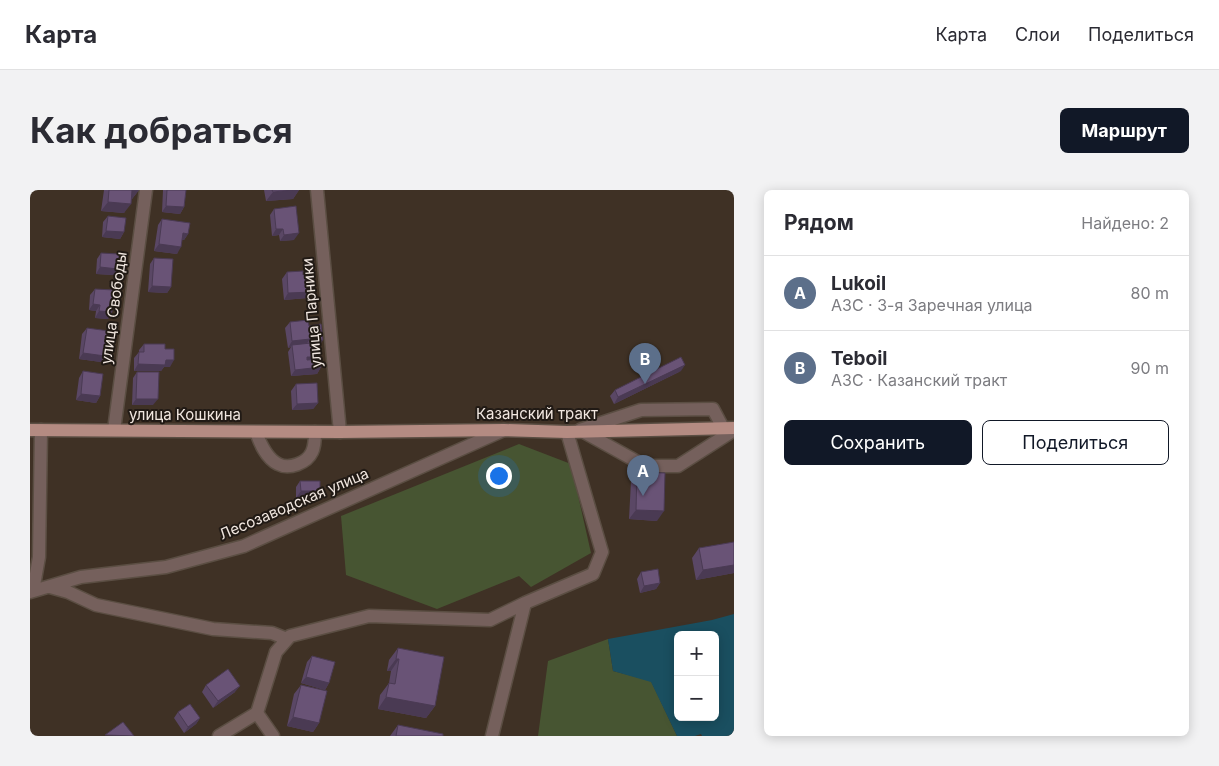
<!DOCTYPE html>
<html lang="ru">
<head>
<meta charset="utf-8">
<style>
	body { margin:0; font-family:Inter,sans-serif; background:#f2f2f3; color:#2b2b33 }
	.controls { position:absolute; right:15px; bottom:15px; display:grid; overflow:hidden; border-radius:8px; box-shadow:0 2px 12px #0003 }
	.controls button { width:45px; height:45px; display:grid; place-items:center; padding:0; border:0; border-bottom:1px solid #e1e1e2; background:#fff; color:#2b2b33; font:25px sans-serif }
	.you { position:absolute; left:468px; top:285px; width:18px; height:18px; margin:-12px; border:4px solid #fff; border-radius:50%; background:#1a73e8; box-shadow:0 0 0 8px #1a73e833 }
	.badge { display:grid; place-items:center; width:32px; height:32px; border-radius:50%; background:#111827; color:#fff; font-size:16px; font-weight:700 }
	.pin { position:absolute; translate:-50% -41px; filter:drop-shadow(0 1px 2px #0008) }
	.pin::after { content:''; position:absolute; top:26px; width:18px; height:15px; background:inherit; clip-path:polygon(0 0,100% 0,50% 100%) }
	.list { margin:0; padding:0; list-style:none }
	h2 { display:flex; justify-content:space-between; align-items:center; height:65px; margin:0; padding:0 20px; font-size:21px }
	h2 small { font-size:16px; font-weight:400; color:#7c7c81 }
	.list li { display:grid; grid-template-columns:32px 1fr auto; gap:15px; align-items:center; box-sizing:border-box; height:75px; padding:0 20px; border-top:1px solid #e1e1e2 }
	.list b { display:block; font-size:19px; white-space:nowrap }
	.list p { margin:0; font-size:16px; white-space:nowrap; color:#7c7c81 }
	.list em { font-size:16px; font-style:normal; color:#7c7c81 }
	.actions { display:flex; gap:10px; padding:15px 20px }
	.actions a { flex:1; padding:11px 0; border:1px solid #111827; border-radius:8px; text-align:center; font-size:18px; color:#111827 }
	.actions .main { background:#111827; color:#fff }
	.map { position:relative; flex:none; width:704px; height:546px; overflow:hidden; border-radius:8px }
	header { display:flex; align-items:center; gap:30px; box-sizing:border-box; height:70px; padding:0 25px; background:#fff; border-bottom:1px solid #e1e1e2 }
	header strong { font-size:24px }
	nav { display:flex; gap:28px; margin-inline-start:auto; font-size:18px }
	.intro { display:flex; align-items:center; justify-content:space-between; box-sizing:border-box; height:120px; padding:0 30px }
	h1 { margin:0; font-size:35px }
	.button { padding:12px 22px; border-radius:8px; background:#111827; color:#fff; font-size:18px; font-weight:700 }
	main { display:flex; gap:30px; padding:0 30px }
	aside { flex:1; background:#fff; border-radius:8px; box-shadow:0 2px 12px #0003 }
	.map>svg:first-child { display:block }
</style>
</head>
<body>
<header>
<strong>Карта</strong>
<nav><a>Карта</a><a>Слои</a><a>Поделиться</a></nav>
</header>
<div class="intro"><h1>Как добраться</h1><a class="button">Маршрут</a></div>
<main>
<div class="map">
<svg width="704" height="546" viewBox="0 0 704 546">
	<rect width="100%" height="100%" fill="#3f3125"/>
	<!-- green -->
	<path fill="#475532" d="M489 254 541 274 561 363 501 397 489 386 407 419 316 385 311 326Z
		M578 449 583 481 621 491 647 546H508L518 471Z"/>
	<!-- water -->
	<path fill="#1a4f60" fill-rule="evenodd" d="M704 424V546H672L671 544 665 546H647L621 492 583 481 578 449 682 430ZM648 445H685V527H648Z"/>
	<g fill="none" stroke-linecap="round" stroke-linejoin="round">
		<defs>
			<path id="minor" d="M287 0 310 242
				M84 240 116 0
				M550 240 611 220 683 219 693 238
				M552 241 615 276H648L704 240
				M226 242C230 253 236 268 248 274 259 280 277 273 282 262 285 256 285 248 285 242
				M20 397 38 402 66 415 183 439 242 443 257 449
				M3 401 9 367 11 240
				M0 402 51 387 136 377 214 356 474 240
				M189 546 227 523
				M243 546 227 523 246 462 260 446 339 426 460 430 495 413
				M462 546 495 413 563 384 572 362 537 242"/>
			<path id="major" d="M0 240 310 242 474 240 537 242 704 238"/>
		</defs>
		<!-- minor casing -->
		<use href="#minor" stroke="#5b4e43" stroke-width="15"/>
		<!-- major casing -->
		<use href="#major" stroke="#5b4e43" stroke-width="15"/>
		<!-- minor -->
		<use href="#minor" stroke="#75605c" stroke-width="12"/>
		<!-- major -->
		<use href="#major" stroke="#b48b82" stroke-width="12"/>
	</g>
	<!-- wall -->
	<path fill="#5a4765" d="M74 0H109L102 9H101L94 23 71 21Z
		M133 0H156L154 17 150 24 132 22Z
		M234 0H269L263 9 236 11Z
		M244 19 264 50 250 51 249 45 242 46 240 25Z
		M78 26 94 42 90 49 72 47 73 32Z
		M132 29 158 44 154 50H152L147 64 124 61 128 35Z
		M71 63 88 79 84 85 66 84 67 69Z
		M124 68 141 97 137 103 118 102 120 74Z
		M257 82 282 102 277 108 254 110 252 89Z
		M65 99 82 122 78 129 65 128 66 121 59 120 60 105Z
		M260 132 279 136 289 156 282 157 281 170 291 177 287 184 261 186 258 162 261 157 258 158 255 138Z
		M57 138 75 166 71 172 49 169 52 144Z
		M114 154 135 159 140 177H134L131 181H104V168L109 162V160Z
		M53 181 70 206 66 213 46 210 49 188Z
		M651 181 584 214 580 206 585 200Z
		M107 182 123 215H102L103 188Z
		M266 194 288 213 283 219 262 220 261 201Z
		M607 282 627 331 599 329 601 291Z
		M270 291 290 301 286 307 266 308V297Z
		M704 352V383L666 390 662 368 669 358Z
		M611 382 630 393 626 399 610 403 607 389Z
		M368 458 405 516 396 528 348 519 350 505 359 493 361 481H357L359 470Z
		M282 466 299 493 295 500 271 493 277 472Z
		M176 495 205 502 183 518 172 502Z
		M271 495 289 533 283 542 257 536 264 504Z
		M148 522 170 528 166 534 154 543 144 528Z
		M368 535 413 546H360Z"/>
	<!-- shaded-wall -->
	<path fill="#4a3a53" d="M102 0H109L102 9H96Z
		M263 0H269L263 9 236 11 243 2Z
		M78 12 101 14 94 23 71 21Z
		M136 16 154 17 150 24 132 22Z
		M246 39H253L249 45 242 46Z
		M76 41 94 42 90 49 72 47Z
		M153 43 158 44 154 50 149 49Z
		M269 43 264 50 250 51 254 45Z
		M129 54 151 57 147 64 124 61Z
		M70 77 88 79 84 85 66 84Z
		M122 96 141 97 137 103 118 102Z
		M282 102 277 108 254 110 258 103Z
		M63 114 70 115 66 121 59 120Z
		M69 121 82 122 78 129 65 128Z
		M280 149 275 156 262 155 261 157 258 158 262 151Z
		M293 150 289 156 275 158 280 152Z
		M53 163 75 166 71 172 49 169Z
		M277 167H283L278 173Z
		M136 170H144L140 177H134L131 181H104L108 174Z
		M655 175 651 181 584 214 588 207Z
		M291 177 287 184 261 186 265 180Z
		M51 204 70 206 66 213 46 210Z
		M106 209H128L123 215H102Z
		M288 213 283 219 262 220 267 214Z
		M271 301H290L286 307 266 308Z
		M606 320 634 321 627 331 599 329Z
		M704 375V383L666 390 673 380Z
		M630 393 626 399 610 403 614 396Z
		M366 469H369L361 481H357Z
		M276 487 299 493 295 500 271 493Z
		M210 496 205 502 183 518 188 511Z
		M356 507 405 516 396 528 348 519Z
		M263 527 289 533 283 542 257 536Z
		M170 528 166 534 154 543 158 537Z"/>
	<!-- building -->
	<path fill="#695376" stroke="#4a3a53" d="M79 0H102L101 14 78 12Z
		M137 0H156L154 17 136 16Z
		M242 0H263L243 2Z
		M266 16 269 43 254 45 253 39H246L244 19Z
		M78 26 96 28 94 42 76 41Z
		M132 29 160 33 158 44 153 43 151 57 129 54Z
		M71 63 89 64 88 79 70 77Z
		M124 68 143 69 141 97 122 96Z
		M273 81V85H281L282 102 258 103 257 82Z
		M65 99 84 100 82 122 69 121 70 115 63 114Z
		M278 130 279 136 291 134 293 150 280 152V149L262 151 260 132Z
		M57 138 79 141 75 166 53 163Z
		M281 153 283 167H277V170L290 169 291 177 265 180 262 155Z
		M114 154H135V159H144V170H136L135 175 108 174 109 162H114Z
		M651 167 655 175 588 207 585 200Z
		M53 181 73 184 70 206 51 204Z
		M107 182H129L128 209H106Z
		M287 193 288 213 267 214 266 194Z
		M607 282 635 283 634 321 606 320Z
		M270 291H290V301H271Z
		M704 352V375L673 380 669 358Z
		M628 379 630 393 614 396 611 382Z
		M368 458 414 467 405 516 356 507 359 493 365 494 369 469H366Z
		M282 466 305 472 299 493 276 487Z
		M198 479 210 496 188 511 176 495Z
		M271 495 297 501 289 533 263 527Z
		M160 514 170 528 158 537 148 522Z
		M93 532 104 546 75 545Z
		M368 535 413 544V546H366Z"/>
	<g text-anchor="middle" stroke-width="4" stroke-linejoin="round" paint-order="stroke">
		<!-- street labels -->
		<g font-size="15" fill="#f1e7e0" stroke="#211a15">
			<text transform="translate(84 118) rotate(-82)" y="5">улица Свободы</text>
			<text transform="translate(282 123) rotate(-95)" y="5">улица Парники</text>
			<text x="507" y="229">Казанский тракт</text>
			<text x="155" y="230">улица Кошкина</text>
			<text transform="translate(264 314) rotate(-23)" y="5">Лесозаводская улица</text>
		</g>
	</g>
</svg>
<div class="controls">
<button>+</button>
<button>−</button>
</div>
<div class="you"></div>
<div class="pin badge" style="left:613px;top:306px;background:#5c6f8a">A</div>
<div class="pin badge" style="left:615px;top:194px;background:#5c6f8a">B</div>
</div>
<aside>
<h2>Рядом<small>Найдено: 2</small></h2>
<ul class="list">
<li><span class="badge" style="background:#5c6f8a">A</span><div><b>Lukoil</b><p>АЗС · 3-я Заречная улица</p></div><em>80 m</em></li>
<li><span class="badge" style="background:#5c6f8a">B</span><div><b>Teboil</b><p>АЗС · Казанский тракт</p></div><em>90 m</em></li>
</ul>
<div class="actions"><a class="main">Сохранить</a><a>Поделиться</a></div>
</aside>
</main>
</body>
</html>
